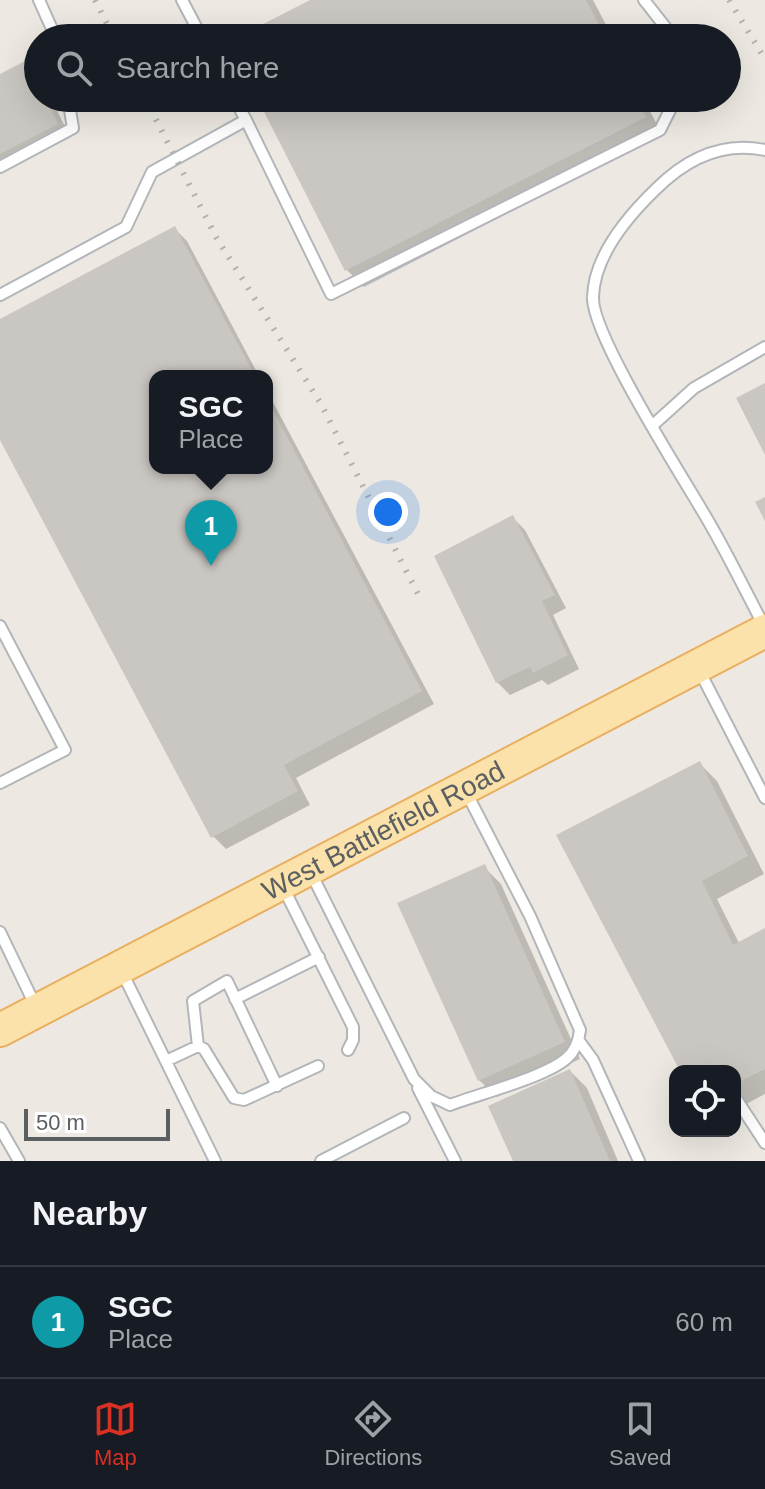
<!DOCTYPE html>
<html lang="en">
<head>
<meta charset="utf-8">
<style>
	body { margin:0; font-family:Arial,sans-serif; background:#242831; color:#f1f3f6 }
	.controls { position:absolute; right:24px; bottom:24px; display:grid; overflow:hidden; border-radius:16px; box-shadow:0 8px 32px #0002 }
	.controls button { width:72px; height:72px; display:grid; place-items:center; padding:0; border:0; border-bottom:2px solid #363941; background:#171b24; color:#f1f3f6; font:40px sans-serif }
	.scale { position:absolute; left:24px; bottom:20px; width:146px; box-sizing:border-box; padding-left:8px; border:4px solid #5b5f62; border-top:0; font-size:22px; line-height:28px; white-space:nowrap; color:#5b5f62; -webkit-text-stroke:6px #fff; paint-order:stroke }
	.you { position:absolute; left:388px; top:512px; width:28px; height:28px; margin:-20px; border:6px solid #fff; border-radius:50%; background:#1a73e8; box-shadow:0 0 0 12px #1a73e833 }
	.badge { display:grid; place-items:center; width:52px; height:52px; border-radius:50%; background:#d93025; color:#fff; font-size:26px; font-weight:700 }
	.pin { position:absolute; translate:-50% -66px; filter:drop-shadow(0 2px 4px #0008) }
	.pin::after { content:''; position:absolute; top:42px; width:28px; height:24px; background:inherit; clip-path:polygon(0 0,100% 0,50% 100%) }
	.popup { position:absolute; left:149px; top:370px; width:124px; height:104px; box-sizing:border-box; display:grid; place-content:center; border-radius:16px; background:#171b24; filter:drop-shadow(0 2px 6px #0005); font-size:26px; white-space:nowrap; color:#9ea1a6 }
	.popup b { font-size:30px; color:#f1f3f6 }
	.popup::after { content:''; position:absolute; left:50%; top:100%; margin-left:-16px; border:16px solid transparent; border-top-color:#171b24 }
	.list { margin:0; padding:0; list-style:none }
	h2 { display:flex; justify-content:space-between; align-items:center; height:104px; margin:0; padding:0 32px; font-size:34px }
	h2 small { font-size:26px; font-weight:400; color:#9ea1a6 }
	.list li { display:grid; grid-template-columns:52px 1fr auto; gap:24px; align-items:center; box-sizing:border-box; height:112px; padding:0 32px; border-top:2px solid #363941 }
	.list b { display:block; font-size:30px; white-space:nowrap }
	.list p { margin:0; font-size:26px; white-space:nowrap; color:#9ea1a6 }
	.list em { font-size:26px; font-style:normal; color:#9ea1a6 }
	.icon { flex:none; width:44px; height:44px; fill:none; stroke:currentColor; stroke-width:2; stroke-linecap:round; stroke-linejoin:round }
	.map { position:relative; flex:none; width:765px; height:1161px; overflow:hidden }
	.search { position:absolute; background:#171b24; box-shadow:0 8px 32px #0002; left:24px; right:24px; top:24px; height:88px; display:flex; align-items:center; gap:20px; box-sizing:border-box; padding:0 28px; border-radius:44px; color:#9ea1a6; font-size:30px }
	.sheet { height:216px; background:#171b24 }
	nav { display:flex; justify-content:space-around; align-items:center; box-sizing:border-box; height:112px; border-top:2px solid #363941; background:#171b24; font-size:22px; color:#9ea1a6 }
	nav a { display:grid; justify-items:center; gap:4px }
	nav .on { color:#d93025 }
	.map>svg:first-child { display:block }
</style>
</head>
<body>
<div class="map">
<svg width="765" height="1161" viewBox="0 0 765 1161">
	<rect width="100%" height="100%" fill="#ede9e2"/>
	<!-- shadow -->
	<path fill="#0003" d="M315 0H593L613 38H240Z
		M26 62 38 74V98H51L70 137 0 173V76Z
		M259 98H643L662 134 364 287 347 270Z
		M174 228 187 241 259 376H155V468H267V391L434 704 296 778 310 805 226 849 213 836 0 436V321Z
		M512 517 525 530 566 608 553 615 579 669 548 685 542 680 510 695 497 682Z
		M700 764 717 781 764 874 717 899 739 943 765 930V1094L735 1110V1071H682Z
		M484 867 501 884 580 1059 497 1097 479 1080Z
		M570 1071 587 1088 618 1161H516Z"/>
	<!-- building -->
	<path fill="#cac6c2" d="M310 0H586L606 38H236Z
		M27 60 38 82V98H46L58 124 0 154V74Z
		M257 98H636L646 117 345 271Z
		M175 226 255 376H155V468H267V399L422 691 284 765 298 791 211 838 0 440V319Z
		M765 383V455L736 398Z
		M765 497V521L755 502Z
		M513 515 555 595 542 601 568 655 533 673 530 667 496 683 434 556Z
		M700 761 748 856 702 881 733 945 765 928V1069L735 1084V1071H680L556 835Z
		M485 864 565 1042 478 1081 397 903Z
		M570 1069 610 1161H513L488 1106Z"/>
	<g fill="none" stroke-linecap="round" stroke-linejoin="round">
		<defs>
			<path id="service" d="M39 0 56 38
				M182 0 202 38
				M644 0 674 38
				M246 120 331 294 660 130 676 98
				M0 167 73 128 68 98
				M0 295 126 227 152 172 246 120 234 98
				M653 425 694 388 765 347
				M0 626 65 750 0 783
				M764 626C746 592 729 557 710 524 686 482 591 335 593 297 594 256 628 216 656 189 686 159 722 141 765 150
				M700 672 765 798
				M311 873 414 1079 431 1096 450 1105C479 1094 546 1077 567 1058 575 1051 579 1040 580 1030L530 916 465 790
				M282 885 353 1027V1040L348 1050
				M0 932 35 1005
				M121 970 215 1161
				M235 999 319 957
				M579 1041 593 1060 639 1161
				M198 1046 193 1001 227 981 277 1086
				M166 1061 198 1046 204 1049 234 1098 244 1100 318 1066
				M418 1088 455 1161
				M735 1097 765 1143
				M0 1128 19 1161
				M321 1161 404 1118"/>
			<g id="primary">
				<path id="s1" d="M0 1030 765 631"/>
			</g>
		</defs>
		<!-- service casing -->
		<use href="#service" stroke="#b3b6b9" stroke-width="14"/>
		<!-- primary casing -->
		<use href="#primary" stroke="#e9af5f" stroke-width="36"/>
		<!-- service -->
		<use href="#service" stroke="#fff" stroke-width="10"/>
		<!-- primary -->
		<use href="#primary" stroke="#fae2aa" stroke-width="32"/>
		<!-- rail -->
		<path stroke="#b1b2b2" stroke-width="6" stroke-dasharray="2 10" stroke-linecap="butt" d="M95 0 114 38
			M729 0 765 59
			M145 98 216 237 321 404 420 598"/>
	</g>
	<g text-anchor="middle" stroke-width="6" stroke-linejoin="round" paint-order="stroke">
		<!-- street labels -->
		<g font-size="28" fill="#5b5f62" stroke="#fff">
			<text dy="10" stroke="none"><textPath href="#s1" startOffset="432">West Battlefield Road</textPath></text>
		</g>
	</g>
</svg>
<div class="controls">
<button><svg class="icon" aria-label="locate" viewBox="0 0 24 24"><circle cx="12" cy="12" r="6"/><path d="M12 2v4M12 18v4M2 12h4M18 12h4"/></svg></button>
</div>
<div class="scale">50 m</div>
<div class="you"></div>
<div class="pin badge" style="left:211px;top:566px;background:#0f9aa8">1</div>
<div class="popup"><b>SGC</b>Place</div>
<div class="search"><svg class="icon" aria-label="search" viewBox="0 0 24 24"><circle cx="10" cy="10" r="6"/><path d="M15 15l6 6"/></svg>Search here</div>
</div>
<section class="sheet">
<h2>Nearby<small></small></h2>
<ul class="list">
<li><span class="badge" style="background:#0f9aa8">1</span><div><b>SGC</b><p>Place</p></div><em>60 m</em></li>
</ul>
</section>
<nav>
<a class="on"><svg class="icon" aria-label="map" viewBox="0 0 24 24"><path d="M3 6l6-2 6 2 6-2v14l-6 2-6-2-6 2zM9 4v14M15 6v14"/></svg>Map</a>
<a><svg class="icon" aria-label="directions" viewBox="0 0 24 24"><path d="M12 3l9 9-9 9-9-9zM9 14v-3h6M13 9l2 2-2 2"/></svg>Directions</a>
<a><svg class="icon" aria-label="saved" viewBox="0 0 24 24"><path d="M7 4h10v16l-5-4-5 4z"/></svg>Saved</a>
</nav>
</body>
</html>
